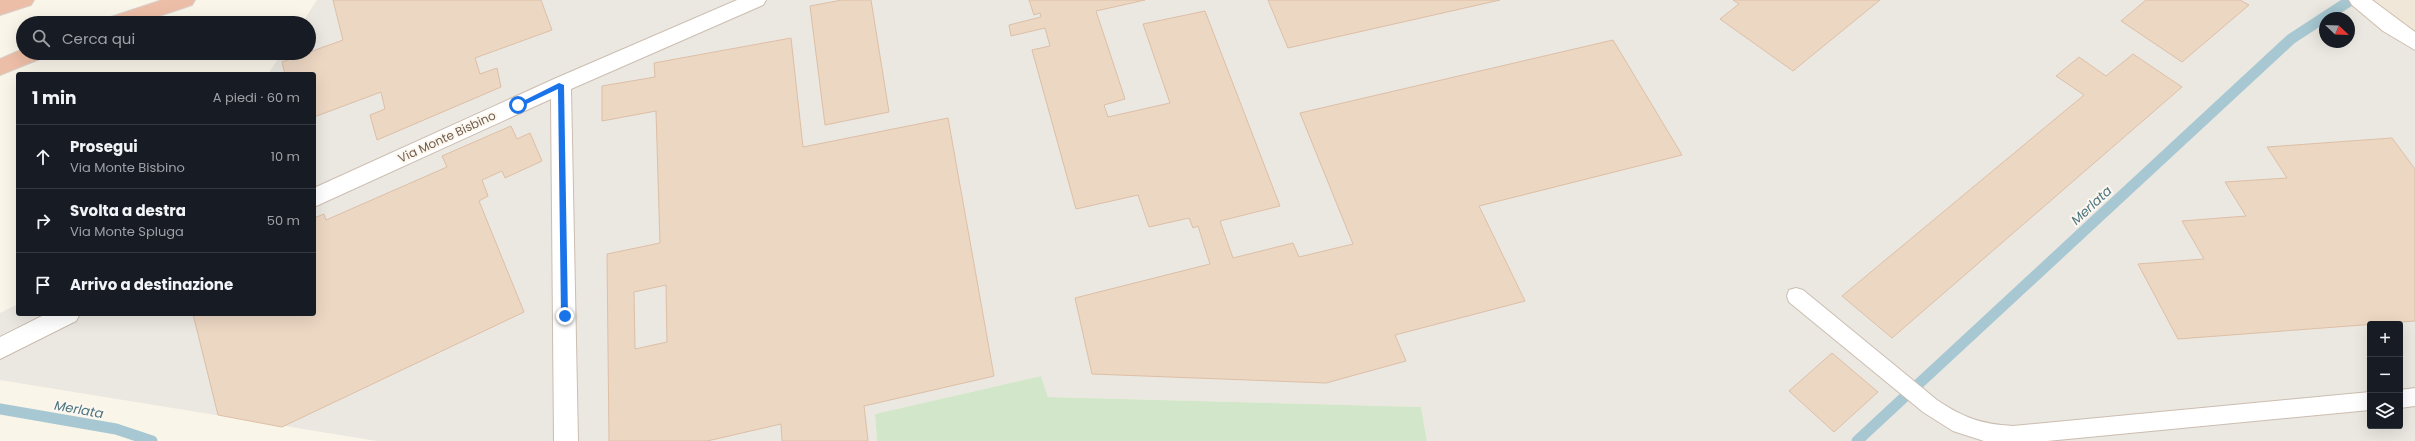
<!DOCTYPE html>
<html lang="it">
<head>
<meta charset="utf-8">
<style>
	body { margin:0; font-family:Poppins,sans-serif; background:#242831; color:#f1f3f6 }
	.controls { position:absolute; right:12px; bottom:12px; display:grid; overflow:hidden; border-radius:4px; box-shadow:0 4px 16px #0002 }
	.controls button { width:36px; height:36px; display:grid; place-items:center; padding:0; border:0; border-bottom:1px solid #363941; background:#171b24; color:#f1f3f6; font:20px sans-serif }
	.compass { position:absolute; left:2319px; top:12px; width:36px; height:36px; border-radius:50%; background:#171b24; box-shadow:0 4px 16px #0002; rotate:113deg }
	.stop { position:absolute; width:12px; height:12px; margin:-9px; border:3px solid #1a73e8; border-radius:50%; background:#fff }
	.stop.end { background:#1a73e8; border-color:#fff; box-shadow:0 1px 4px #0008 }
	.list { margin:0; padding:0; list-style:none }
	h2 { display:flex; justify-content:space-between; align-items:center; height:52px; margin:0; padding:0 16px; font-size:17px }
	h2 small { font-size:13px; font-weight:400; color:#9ea1a6 }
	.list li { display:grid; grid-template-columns:26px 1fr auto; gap:12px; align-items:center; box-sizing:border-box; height:64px; padding:0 16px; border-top:1px solid #363941 }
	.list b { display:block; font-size:15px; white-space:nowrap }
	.list p { margin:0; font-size:13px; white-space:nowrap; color:#9ea1a6 }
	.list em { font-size:13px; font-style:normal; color:#9ea1a6 }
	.icon { flex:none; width:22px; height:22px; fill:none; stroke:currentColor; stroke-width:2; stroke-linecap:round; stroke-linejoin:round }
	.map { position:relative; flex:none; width:2415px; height:441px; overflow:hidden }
	.search { position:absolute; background:#171b24; box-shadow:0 4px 16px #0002; left:16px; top:16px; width:300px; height:44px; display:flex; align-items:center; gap:10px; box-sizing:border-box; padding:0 14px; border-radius:22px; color:#9ea1a6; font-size:15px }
	.panel { position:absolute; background:#171b24; box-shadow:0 4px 16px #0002; left:16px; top:72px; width:300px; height:244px; border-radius:4px }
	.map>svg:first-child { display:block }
</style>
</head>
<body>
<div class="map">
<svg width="2415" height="441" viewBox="0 0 2415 441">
	<rect width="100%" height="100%" fill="#faf5e9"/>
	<!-- residential -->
	<path fill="#f1e7d8" d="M2367 0H2415V39Z"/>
	<!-- industrial -->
	<path fill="#ebe7e1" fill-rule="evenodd" d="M317 0H2367L2415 39V441H1427L1421 407 1048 397 1041 376 875 414 877 441H377L0 380V313L18 304V314H314V74H268L282 53H309V23H302ZM2325 18H2349V42H2325ZM2370 324H2400V426H2370Z"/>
	<!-- green -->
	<path fill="#d2e6c9" d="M1041 376 1048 397 1421 407 1427 441H877L875 414Z"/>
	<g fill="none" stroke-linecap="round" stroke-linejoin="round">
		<!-- stream -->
		<path stroke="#a7c8d2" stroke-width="11" d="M0 409 116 429 152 441
			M1857 441 2291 39 2351 0"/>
	</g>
	<!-- building -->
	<path fill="#ecd7c3" stroke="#ddbfa6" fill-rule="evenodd" d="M333 0H541L552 30 475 58 480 74 497 68 501 87 377 140 370 115 385 109 381 92 314 117V74H285L282 62 343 40Z
		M842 0H871L889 112 825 125 810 6Z
		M1029 0H1145L1096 11 1125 99 1104 105 1108 117 1170 103 1143 24 1205 11 1280 206 1220 221 1233 258 1293 243 1299 257 1353 244 1300 113 1613 40 1682 155 1479 206 1525 301 1395 335 1406 361 1326 383 1092 374 1075 298 1210 264 1198 226 1193 228 1189 218 1149 227 1138 195 1076 209 1032 50 1050 46 1045 28 1011 36 1009 25 1041 17 1040 13 1034 15Z
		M1268 0H1500L1288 48Z
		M1733 0H1880L1793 71 1720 19 1739 4Z
		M2146 0H2240L2249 5 2182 62 2121 21Z
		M791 38 803 147 948 118 994 376 864 406 868 441H782L781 424 707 441H609L607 254 660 243 656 111 602 121V86L655 77 654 63ZM666 285 667 342 635 349 634 292Z
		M2133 54 2182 87 1892 338 1842 296 2084 95 2056 76 2079 57 2106 76Z
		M511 126 517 139 530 133 542 161 505 178 502 171 482 180 488 196 479 201 524 312 282 427 218 415 193 314H314V218L324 214 326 220 447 167 442 156Z
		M2392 138 2415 169V321L2178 339 2138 264 2204 259 2182 221 2246 216 2225 182 2287 178 2267 147Z
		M1832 353 1878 392 1834 432 1789 391Z"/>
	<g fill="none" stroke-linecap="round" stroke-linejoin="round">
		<defs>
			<path id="lane" d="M1796 288 1803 290 1937 400C1964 418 1981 424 2013 426L2370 392V410L2047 441H1984L1953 431 1923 412 1789 302 1787 296 1789 290Z
				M2415 388V406L2400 408V390Z"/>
			<path id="street" d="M737 0H766L763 5 571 89 578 441H554L551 99 314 207V188L554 79Z
				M46 314H80L76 321 0 359V337Z"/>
			<path id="secondary" d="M2349 0H2372L2415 32V50L2383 31 2352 5Z"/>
			<path id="highway" d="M0 0H34L31 5 0 15Z
				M162 0H195L192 5 138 23H105L108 18Z
				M23 49V53H45L42 58 0 75V59Z"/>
		</defs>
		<!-- lane casing -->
		<use href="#lane" stroke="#cbbdb0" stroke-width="2"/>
		<!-- street casing -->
		<use href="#street" stroke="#cbbdb0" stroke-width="2"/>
		<!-- secondary casing -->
		<use href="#secondary" stroke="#cdbeae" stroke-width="2"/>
		<!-- highway casing -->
		<use href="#highway" stroke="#d8d2ce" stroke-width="2"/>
		<!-- lane -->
		<use href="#lane" fill="#fff" fill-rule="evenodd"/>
		<!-- street -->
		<use href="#street" fill="#fff" fill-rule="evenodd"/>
		<!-- secondary -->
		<use href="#secondary" fill="#fff" fill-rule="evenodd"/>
		<!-- highway -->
		<use href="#highway" fill="#edbea7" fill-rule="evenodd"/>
	</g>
	<!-- route -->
	<path fill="#1a73e8" d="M559 83 564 85 568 316 565 319 561 316 558 89 520 107 515 105Z"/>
	<g text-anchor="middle" stroke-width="4" stroke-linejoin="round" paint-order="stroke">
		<!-- street labels -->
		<g font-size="12" fill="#725e4f" stroke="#fdf8ef">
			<text transform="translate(447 137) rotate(-25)" y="4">Via Monte Bisbino</text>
		</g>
		<!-- water labels -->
		<g font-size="13" font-style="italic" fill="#4c7582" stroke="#fdf8ef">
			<text transform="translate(2091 205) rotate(-43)" y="5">Merlata</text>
			<text transform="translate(79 409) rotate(10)" y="5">Merlata</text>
		</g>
	</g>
</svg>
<div class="controls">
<button>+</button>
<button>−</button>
<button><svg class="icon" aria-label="layers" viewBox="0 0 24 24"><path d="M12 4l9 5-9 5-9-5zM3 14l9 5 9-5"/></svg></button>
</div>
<svg class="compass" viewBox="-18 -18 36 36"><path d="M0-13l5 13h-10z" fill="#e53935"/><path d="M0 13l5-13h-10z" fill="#9ea1a6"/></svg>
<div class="stop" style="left:518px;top:105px"></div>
<div class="stop end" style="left:565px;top:316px"></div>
<div class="search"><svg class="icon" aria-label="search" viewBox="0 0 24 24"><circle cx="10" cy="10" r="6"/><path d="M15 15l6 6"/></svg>Cerca qui</div>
<section class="panel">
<h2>1 min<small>A piedi · 60 m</small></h2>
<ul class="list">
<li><svg class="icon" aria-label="ahead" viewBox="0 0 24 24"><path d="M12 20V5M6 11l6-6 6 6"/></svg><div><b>Prosegui</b><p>Via Monte Bisbino</p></div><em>10 m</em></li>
<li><svg class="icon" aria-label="right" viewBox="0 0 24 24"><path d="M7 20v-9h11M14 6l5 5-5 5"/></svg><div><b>Svolta a destra</b><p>Via Monte Spluga</p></div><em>50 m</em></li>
<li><svg class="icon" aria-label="arrive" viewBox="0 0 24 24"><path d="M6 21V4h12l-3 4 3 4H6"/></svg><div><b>Arrivo a destinazione</b></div></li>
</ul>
</section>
</div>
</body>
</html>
